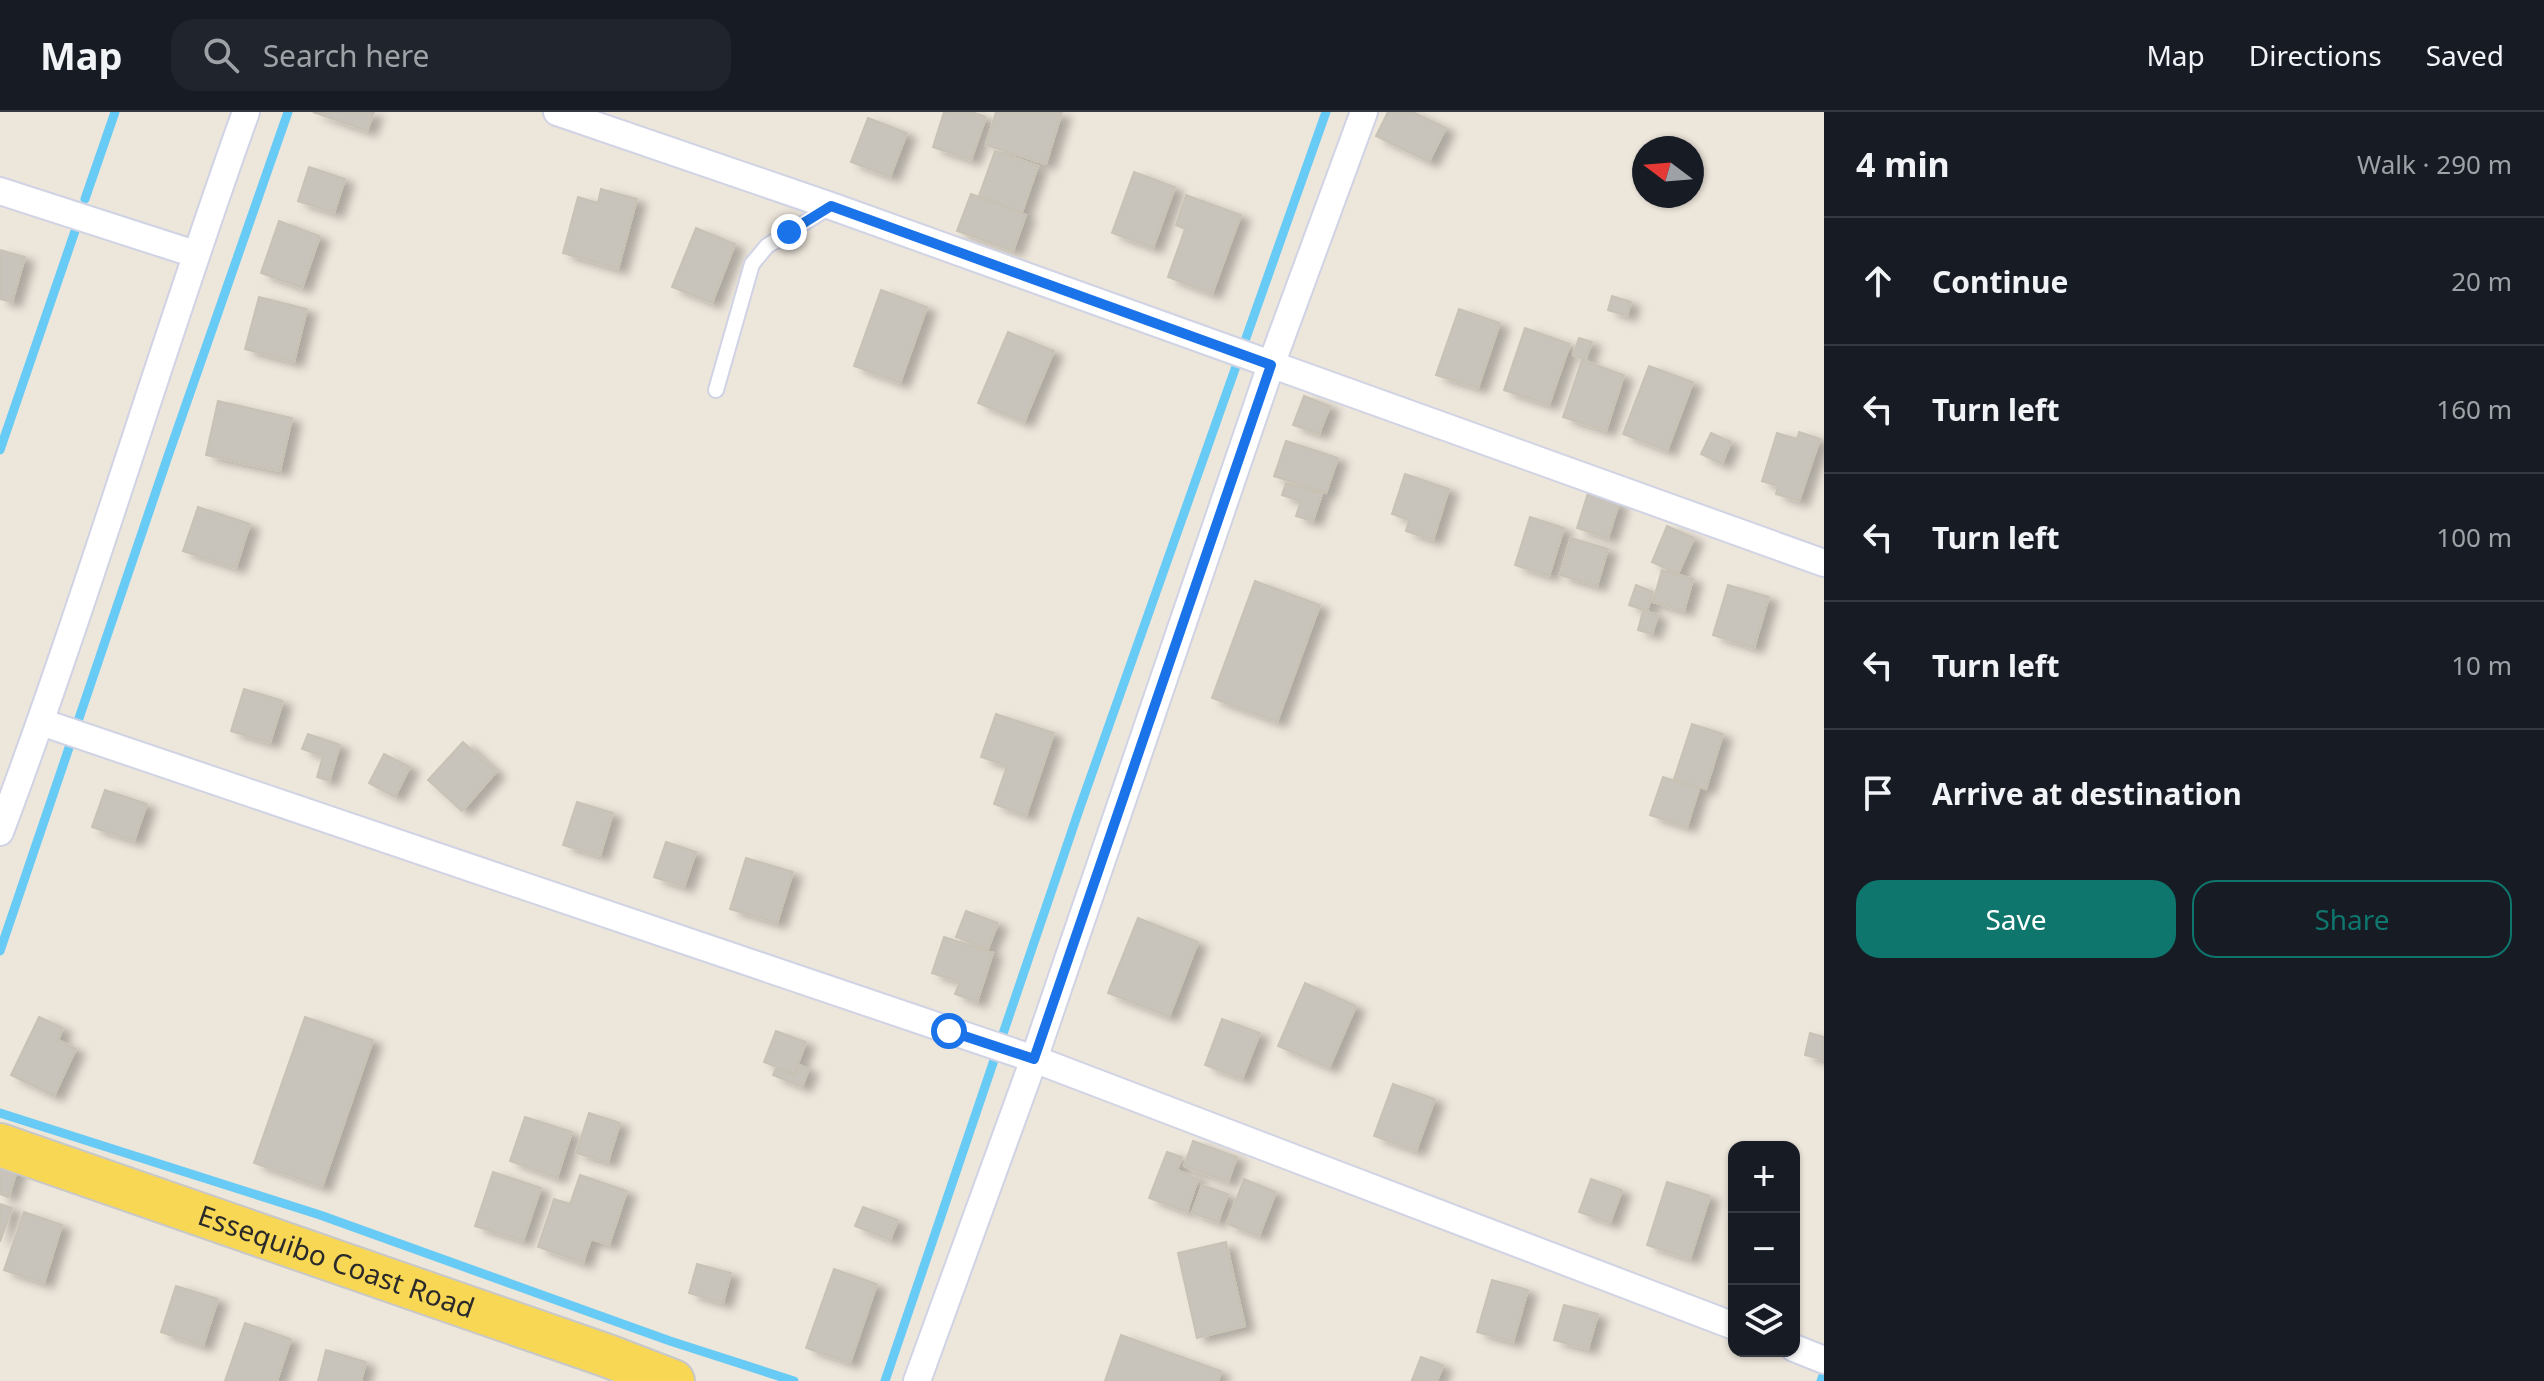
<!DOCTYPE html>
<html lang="en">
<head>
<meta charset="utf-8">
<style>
	body { margin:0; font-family:"Noto Sans",sans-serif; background:#20242c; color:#f1f3f6 }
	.controls { position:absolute; right:24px; bottom:24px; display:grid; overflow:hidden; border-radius:16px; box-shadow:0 2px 6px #0004 }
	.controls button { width:72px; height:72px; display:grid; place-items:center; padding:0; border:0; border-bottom:2px solid #363941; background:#171b24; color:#f1f3f6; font:40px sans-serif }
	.compass { position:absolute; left:1632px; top:24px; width:72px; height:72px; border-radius:50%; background:#171b24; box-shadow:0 2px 6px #0004; rotate:286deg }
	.stop { position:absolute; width:24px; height:24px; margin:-18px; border:6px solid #1a73e8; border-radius:50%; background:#fff }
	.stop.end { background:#1a73e8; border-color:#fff; box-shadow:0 2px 8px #0008 }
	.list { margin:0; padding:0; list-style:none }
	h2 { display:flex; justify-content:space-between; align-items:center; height:104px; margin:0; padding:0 32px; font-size:34px }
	h2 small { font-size:26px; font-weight:400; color:#9ea1a6 }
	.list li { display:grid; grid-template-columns:52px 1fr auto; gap:24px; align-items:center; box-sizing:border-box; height:128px; padding:0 32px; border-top:2px solid #363941 }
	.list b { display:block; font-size:30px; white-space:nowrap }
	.list em { font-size:26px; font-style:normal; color:#9ea1a6 }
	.actions { display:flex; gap:16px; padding:24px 32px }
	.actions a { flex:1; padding:18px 0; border:2px solid #0f766e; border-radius:24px; text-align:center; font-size:28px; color:#0f766e }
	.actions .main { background:#0f766e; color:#fff }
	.icon { flex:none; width:44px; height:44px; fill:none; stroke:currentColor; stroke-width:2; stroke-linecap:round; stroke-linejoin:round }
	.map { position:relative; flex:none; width:1824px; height:1269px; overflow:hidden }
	header { display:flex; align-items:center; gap:48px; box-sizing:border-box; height:112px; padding:0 40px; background:#171b24; border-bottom:2px solid #363941 }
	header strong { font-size:38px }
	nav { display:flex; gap:44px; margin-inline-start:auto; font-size:28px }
	.search { width:560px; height:72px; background:#20242c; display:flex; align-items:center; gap:20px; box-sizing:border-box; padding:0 28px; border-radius:24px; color:#9ea1a6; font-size:30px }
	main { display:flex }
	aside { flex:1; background:#171b24 }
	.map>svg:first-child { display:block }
</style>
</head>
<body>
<header>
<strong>Map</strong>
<div class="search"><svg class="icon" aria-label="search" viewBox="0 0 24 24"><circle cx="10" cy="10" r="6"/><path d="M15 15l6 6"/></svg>Search here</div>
<nav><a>Map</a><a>Directions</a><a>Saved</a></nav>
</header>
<main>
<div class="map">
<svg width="1824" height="1269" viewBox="0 0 1824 1269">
	<defs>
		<filter id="shadow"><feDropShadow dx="9" dy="5" stdDeviation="4" flood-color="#0004"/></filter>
	</defs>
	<rect width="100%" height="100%" fill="#ede6db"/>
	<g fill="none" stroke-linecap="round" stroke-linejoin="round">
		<!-- stream -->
		<path stroke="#68cbf5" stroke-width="9" d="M85 87 115 0
			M0 338 75 119
			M0 839 167 347 288 0
			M0 1001 320 1103 670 1229 794 1269
			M885 1269 1079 698 1326 0
			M1821 1269 1824 1261"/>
	</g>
	<!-- building -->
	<path fill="#c8c3bb" stroke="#c8c2b5" stroke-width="2" filter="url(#shadow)" d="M313 0H374L367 19Z
		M944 0H972L986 5 971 48 933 35Z
		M996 0H1062L1046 52 986 33Z
		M1388 0H1413L1446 16 1429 50 1376 24Z
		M868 6 907 21 890 65 851 50Z
		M995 39 1038 54 1022 100 979 84Z
		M309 55 345 67 334 101 298 89Z
		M1134 60 1175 75 1153 136 1112 121Z
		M601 77 637 87 618 157 563 141 578 85 598 91Z
		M971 82 1026 103 1013 139 957 119Z
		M1186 83 1241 103 1212 182 1168 165 1185 117 1176 113Z
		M279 109 320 124 302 176 261 161Z
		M696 116 735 132 712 191 672 175Z
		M0 138 25 145 12 190 0 187Z
		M881 178 927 195 900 271 854 254Z
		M1612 184 1631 190 1627 204 1608 198Z
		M259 185 307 197 294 250 245 237Z
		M1459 197 1500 211 1478 276 1436 263Z
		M1525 216 1570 232 1549 293 1504 278Z
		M1008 220 1054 239 1024 310 978 291Z
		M1579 226 1592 230 1585 248 1573 243Z
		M1582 248 1624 263 1606 319 1563 305Z
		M1649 254 1693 270 1667 339 1623 322Z
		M1304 284 1330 294 1319 322 1293 313Z
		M218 289 292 306 280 359 206 343Z
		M1799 320 1820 327 1799 389 1776 382 1778 374 1762 369 1777 321 1797 327Z
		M1711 321 1731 330 1722 352 1701 342Z
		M1286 329 1338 346 1326 381 1274 364Z
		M1405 362 1449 377 1433 428 1406 419 1409 408 1392 402Z
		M1286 371 1322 382 1313 409 1296 404 1301 389 1282 383Z
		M1588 381 1619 391 1608 426 1577 416Z
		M198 395 250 412 236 456 183 439Z
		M1530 405 1564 416 1549 464 1515 453Z
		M1667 414 1694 426 1678 462 1652 450Z
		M1571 426 1608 437 1597 474 1560 463Z
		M1662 458 1693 467 1684 499 1653 490Z
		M1255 469 1320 493 1277 610 1212 586Z
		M1636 473 1653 480 1647 499 1629 493Z
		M1728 473 1769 485 1754 536 1713 523Z
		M1643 499 1658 503 1652 522 1638 518Z
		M244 577 283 589 270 631 231 619Z
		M996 602 1054 621 1026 704 994 692 1007 654 981 645Z
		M1692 612 1723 622 1706 677 1674 667Z
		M308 622 340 633 329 669 317 665 323 644 302 637Z
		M463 630 496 660 462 699 428 668Z
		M384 642 410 655 395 685 369 671Z
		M1663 665 1699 677 1687 715 1650 703Z
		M105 678 147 692 134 729 92 715Z
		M577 690 613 701 600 744 563 733Z
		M666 730 696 740 684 775 654 765Z
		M746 746 793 760 777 811 730 797Z
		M966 799 998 811 988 837 956 825Z
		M1138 806 1198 830 1169 905 1108 881Z
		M944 825 993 841 977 890 955 882 960 870 932 861Z
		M1305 871 1356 894 1329 956 1278 934Z
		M39 905 63 916 58 928 76 937 54 984 11 963Z
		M305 905 373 928 322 1075 254 1051Z
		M1222 907 1260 921 1242 967 1205 953Z
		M776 919 806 930 794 962 764 950Z
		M1810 921 1824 925V948L1805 943Z
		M799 953 809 957 802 975 773 963 776 956 795 964Z
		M1393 972 1435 987 1416 1039 1374 1024Z
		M589 1001 620 1011 608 1050 576 1041Z
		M525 1005 572 1020 557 1066 510 1049Z
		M1193 1029 1237 1045 1228 1070 1184 1054Z
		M1167 1040 1182 1045 1177 1058 1198 1067 1187 1100 1149 1086Z
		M0 1046 19 1053 8 1085 0 1082Z
		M493 1060 541 1076 523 1129 475 1114Z
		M580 1063 627 1079 609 1133 591 1127 583 1151 538 1135 554 1087 570 1092Z
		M1244 1067 1276 1080 1259 1124 1227 1112Z
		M1591 1067 1622 1078 1610 1111 1579 1100Z
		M1667 1070 1710 1084 1690 1147 1647 1133Z
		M1202 1073 1228 1082 1218 1110 1192 1101Z
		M0 1092 12 1096 0 1130Z
		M863 1095 898 1108 890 1128 855 1114Z
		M24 1100 62 1113 44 1171 4 1158Z
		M1226 1130 1245 1214 1197 1226 1178 1141Z
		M697 1152 731 1161 723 1191 689 1181Z
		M834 1157 877 1172 850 1251 806 1236Z
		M1492 1168 1528 1178 1513 1230 1477 1220Z
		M176 1174 218 1187 203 1234 161 1220Z
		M1564 1193 1598 1202 1588 1237 1554 1228Z
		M245 1211 291 1227 277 1269H225Z
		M1121 1223 1221 1259 1218 1269H1105Z
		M326 1238 366 1250 361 1269H318Z
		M1421 1245 1443 1253 1437 1269 1412 1268Z"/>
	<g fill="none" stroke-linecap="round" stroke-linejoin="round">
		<defs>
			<path id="lane" d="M716 278 752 152 767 134 831 94"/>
			<path id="street" d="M557 0 831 94 1824 451
				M0 79 195 142
				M41 610 1034 947 1734 1214
				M0 720C89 483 160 239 246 0
				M1794 1236 1824 1248
				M917 1269 1034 947 1271 253 1364 0"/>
			<g id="primary">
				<path id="s1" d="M0 1033 608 1244 673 1269"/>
			</g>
		</defs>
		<!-- lane casing -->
		<use href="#lane" stroke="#d0d3e4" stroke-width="18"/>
		<!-- street casing -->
		<use href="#street" stroke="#d0d3e4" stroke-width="30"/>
		<!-- primary casing -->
		<use href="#primary" stroke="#c8c8c8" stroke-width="46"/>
		<!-- lane -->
		<use href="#lane" stroke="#fff" stroke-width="14"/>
		<!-- street -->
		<use href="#street" stroke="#fff" stroke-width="26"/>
		<!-- primary -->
		<use href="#primary" stroke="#f8d755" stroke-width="42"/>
	</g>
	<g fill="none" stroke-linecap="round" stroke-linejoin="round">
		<!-- route -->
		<path stroke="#1a73e8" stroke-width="10" d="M789 120 831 94 1271 253 1034 947 949 919"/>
	</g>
	<g text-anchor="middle" stroke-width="8" stroke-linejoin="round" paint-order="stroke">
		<!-- street labels -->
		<g font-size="28" fill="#2a2a2a" stroke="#fff">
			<text dy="10" stroke="none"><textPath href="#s1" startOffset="356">Essequibo Coast Road</textPath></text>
		</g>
	</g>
</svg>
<div class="controls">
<button>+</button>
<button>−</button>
<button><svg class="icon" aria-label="layers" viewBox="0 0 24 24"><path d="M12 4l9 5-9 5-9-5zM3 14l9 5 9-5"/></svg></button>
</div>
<svg class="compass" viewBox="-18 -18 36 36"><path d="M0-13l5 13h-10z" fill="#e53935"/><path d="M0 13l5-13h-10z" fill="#9ea1a6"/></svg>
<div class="stop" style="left:949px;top:919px"></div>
<div class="stop end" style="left:789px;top:120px"></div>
</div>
<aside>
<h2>4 min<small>Walk · 290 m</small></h2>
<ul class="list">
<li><svg class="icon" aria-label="ahead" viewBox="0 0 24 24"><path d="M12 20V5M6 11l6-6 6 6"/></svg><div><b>Continue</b></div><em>20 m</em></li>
<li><svg class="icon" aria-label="left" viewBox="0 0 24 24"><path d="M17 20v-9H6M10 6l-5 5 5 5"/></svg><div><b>Turn left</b></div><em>160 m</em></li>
<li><svg class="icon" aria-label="left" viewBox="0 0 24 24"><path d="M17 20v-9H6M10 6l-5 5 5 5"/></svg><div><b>Turn left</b></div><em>100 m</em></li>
<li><svg class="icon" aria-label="left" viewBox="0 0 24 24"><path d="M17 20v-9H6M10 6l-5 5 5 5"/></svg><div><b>Turn left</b></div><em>10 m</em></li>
<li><svg class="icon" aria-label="arrive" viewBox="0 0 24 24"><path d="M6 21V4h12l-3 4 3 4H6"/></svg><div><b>Arrive at destination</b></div></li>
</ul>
<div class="actions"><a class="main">Save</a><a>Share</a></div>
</aside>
</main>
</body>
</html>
